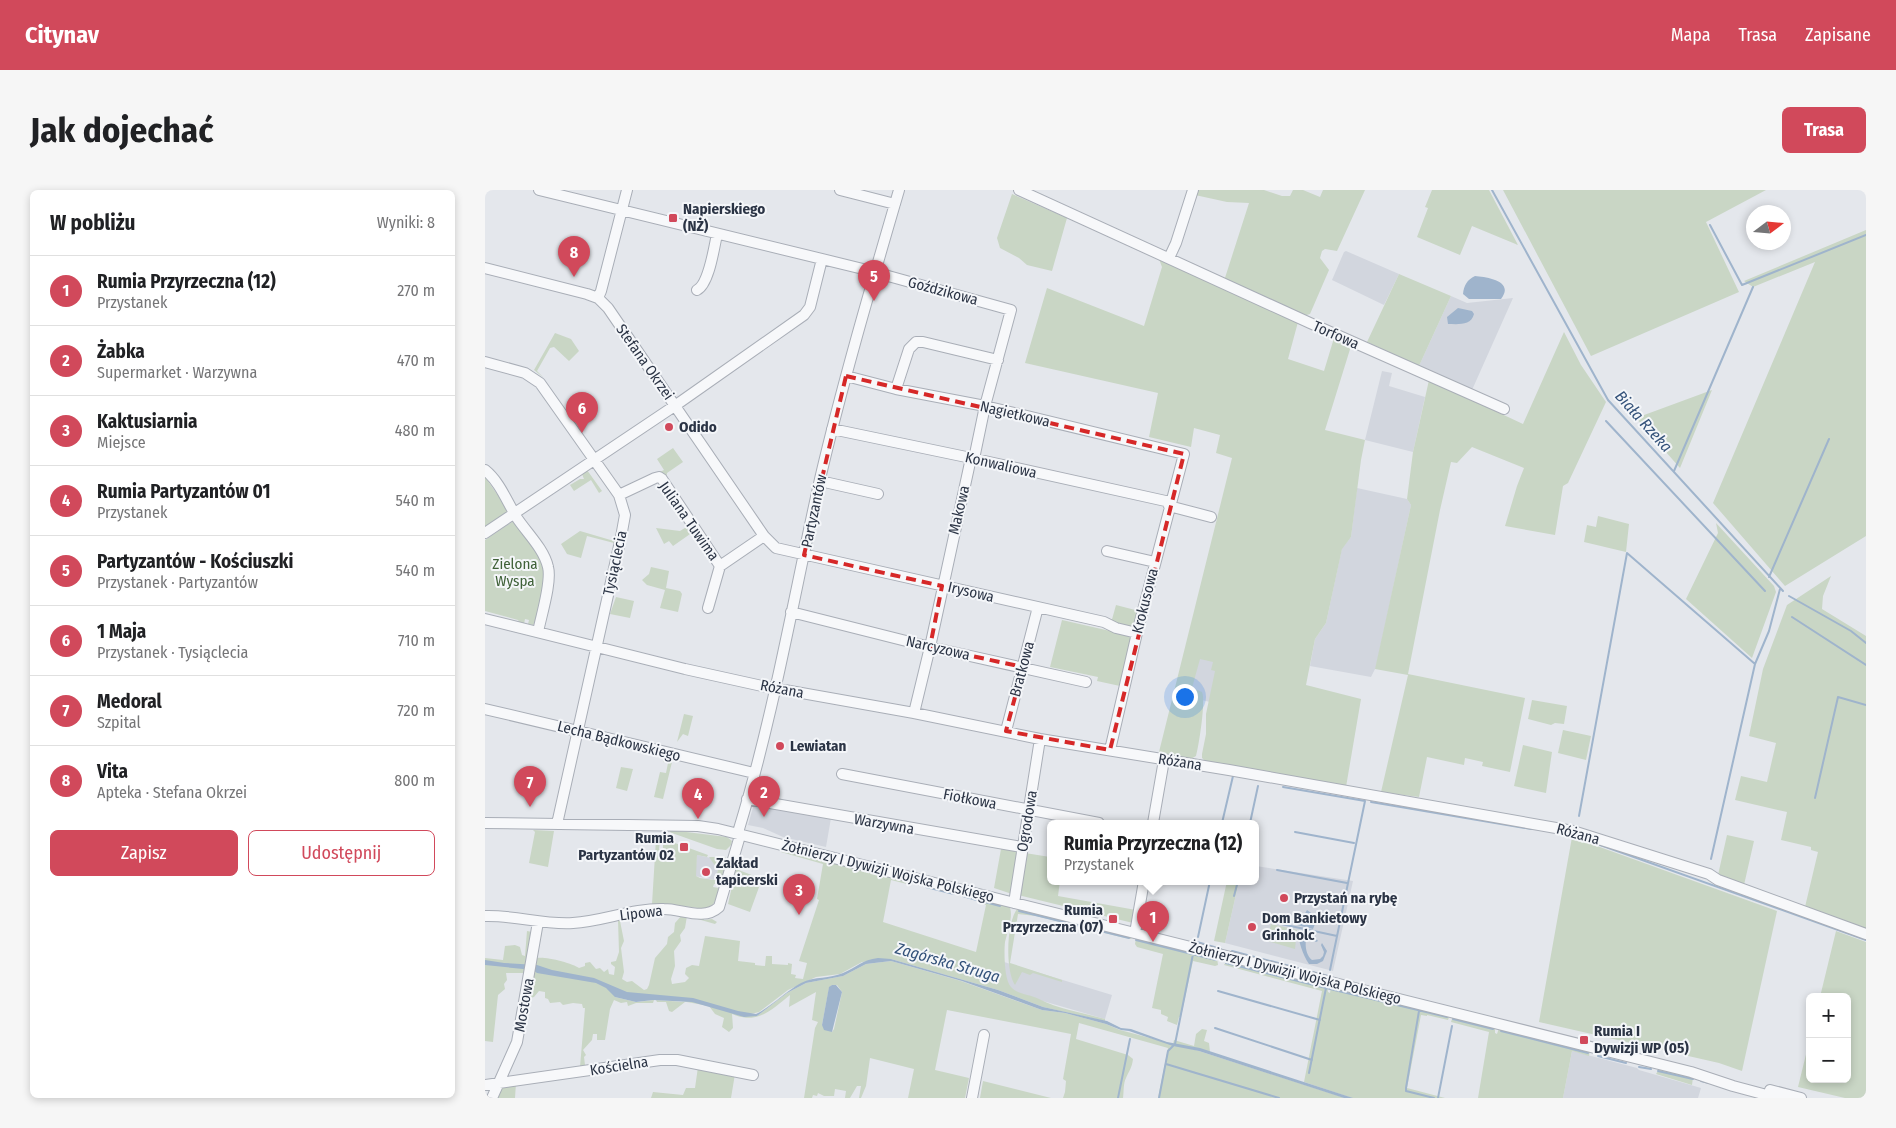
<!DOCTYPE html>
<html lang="pl">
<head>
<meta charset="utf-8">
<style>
	body { margin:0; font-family:"Fira Sans Condensed",sans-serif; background:#f6f6f6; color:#202124 }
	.controls { position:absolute; right:15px; bottom:15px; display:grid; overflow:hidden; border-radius:8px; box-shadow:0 2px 8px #0003 }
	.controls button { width:45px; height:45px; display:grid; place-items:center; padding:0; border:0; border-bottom:1px solid #e0e0e0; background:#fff; color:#202124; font:25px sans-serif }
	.compass { position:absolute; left:1261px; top:15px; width:45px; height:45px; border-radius:50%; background:#fff; box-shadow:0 2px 8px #0003; rotate:74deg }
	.you { position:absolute; left:699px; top:506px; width:18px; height:18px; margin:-12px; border:4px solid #fff; border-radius:50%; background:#1a73e8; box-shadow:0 0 0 8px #1a73e833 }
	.badge { display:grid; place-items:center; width:32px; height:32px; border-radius:50%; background:#d1495b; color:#fff; font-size:16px; font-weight:700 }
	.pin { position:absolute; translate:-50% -41px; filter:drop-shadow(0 1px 2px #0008) }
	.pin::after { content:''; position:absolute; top:26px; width:18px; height:15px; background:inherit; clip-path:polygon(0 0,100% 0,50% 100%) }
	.popup { position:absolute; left:562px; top:630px; width:212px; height:65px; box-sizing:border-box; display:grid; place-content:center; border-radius:8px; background:#fff; filter:drop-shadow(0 1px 4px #0005); font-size:16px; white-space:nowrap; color:#757577 }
	.popup b { font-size:19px; color:#202124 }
	.popup::after { content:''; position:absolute; left:50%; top:100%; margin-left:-10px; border:10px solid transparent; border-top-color:#fff }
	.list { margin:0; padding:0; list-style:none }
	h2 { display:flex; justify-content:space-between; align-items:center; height:65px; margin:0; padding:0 20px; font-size:21px }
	h2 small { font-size:16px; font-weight:400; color:#757577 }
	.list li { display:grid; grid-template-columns:32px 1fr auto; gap:15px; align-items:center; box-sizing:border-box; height:70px; padding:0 20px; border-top:1px solid #e0e0e0 }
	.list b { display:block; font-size:19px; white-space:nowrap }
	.list p { margin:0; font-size:16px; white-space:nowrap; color:#757577 }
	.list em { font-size:16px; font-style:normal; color:#757577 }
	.actions { display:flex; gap:10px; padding:15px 20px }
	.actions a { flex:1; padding:11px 0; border:1px solid #d1495b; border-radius:8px; text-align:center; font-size:18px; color:#d1495b }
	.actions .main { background:#d1495b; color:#fff }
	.map { position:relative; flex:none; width:1381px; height:908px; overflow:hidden; border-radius:8px }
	header { display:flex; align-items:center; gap:30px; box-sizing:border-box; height:70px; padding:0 25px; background:#d1495b; color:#fff }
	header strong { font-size:24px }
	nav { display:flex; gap:28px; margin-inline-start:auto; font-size:18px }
	.intro { display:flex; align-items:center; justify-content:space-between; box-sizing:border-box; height:120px; padding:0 30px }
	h1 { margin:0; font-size:35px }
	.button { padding:12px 22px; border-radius:8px; background:#d1495b; color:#fff; font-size:18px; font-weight:700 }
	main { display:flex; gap:30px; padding:0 30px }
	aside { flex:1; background:#fff; border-radius:8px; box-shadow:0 2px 8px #0003 }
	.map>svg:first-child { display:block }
</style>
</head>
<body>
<header>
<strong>Citynav</strong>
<nav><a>Mapa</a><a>Trasa</a><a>Zapisane</a></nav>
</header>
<div class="intro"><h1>Jak dojechać</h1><a class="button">Trasa</a></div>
<main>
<aside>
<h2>W pobliżu<small>Wyniki: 8</small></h2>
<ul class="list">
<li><span class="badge">1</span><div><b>Rumia Przyrzeczna (12)</b><p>Przystanek</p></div><em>270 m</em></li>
<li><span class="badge">2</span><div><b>Żabka</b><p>Supermarket · Warzywna</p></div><em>470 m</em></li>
<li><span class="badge">3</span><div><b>Kaktusiarnia</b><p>Miejsce</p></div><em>480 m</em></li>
<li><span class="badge">4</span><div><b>Rumia Partyzantów 01</b><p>Przystanek</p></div><em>540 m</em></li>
<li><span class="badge">5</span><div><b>Partyzantów - Kościuszki</b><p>Przystanek · Partyzantów</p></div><em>540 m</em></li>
<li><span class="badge">6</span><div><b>1 Maja</b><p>Przystanek · Tysiąclecia</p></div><em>710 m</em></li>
<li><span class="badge">7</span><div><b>Medoral</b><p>Szpital</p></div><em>720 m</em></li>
<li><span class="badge">8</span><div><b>Vita</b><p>Apteka · Stefana Okrzei</p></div><em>800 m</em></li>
</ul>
<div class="actions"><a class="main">Zapisz</a><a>Udostępnij</a></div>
</aside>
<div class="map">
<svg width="1381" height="908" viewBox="0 0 1381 908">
	<rect width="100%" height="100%" fill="#e4e7ec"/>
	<!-- built -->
	<path fill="#d2d6de" d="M861 61 914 84 899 115 847 90 859 62Z
		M966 106 982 113 1028 108 987 200 934 176Z
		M897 181 907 183 904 196 940 207 928 262 880 250Z
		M872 298 922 309 926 315 891 477 886 487 825 476 830 449 841 433 857 358 866 347Z
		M702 462 735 470 725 512 692 504Z
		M269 614 346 628 341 657 298 647 278 638 263 635Z
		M212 665 226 668 233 680 230 690 210 686Z
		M771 676 868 691 848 781 740 753 754 691H770Z
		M519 772 627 805 620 829 516 799Z
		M1087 861 1152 878 1154 880 1216 898 1213 908H1078Z"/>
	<!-- green -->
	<path fill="#c9d6c5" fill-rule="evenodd" d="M712 0H779L797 6H805L808 0H818L835 7 838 0H880L852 61 840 59 837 61 835 68 844 80 825 124 818 126 739 91 764 13 742 12 710 5Z
		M947 0H1004L1033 55 987 36 975 65 932 47 943 18 940 17Z
		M1018 0H1281L1221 32 1254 102 1106 166Z
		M527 4 582 28 567 81 542 75 534 68 515 58 512 48Z
		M1381 40V346L1300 396 1228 313 1330 72 1268 97 1259 91Z
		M674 69 813 132 803 169 839 181 849 148 866 156 840 240 880 250 876 270 866 347 857 359 841 433 830 449 821 495 876 509 861 597 722 573 717 568V564L721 544V524L730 481 726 480 728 472 715 469 707 498 717 502C721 510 714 555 711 566L704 570 676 565 674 562 747 268 731 263 735 245 709 238 706 257 664 247 673 203 540 173 562 98 659 136 677 77Z
		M914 84 966 106 934 176 882 152Z
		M1079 142 1096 175 1121 212 1083 293 1078 296 1070 345 1020 336 1032 296 1039 278 987 257 972 273 966 272 955 320 923 484 1040 508 1025 582 997 576 998 572 980 568 979 575 942 567 934 607 896 602 923 485 890 479 926 315 922 309 928 262 944 190 1038 234Z
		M70 143 86 149 94 161 84 171 69 157 65 158 52 181 59 188 49 180Z
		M1227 200 1195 278 1151 228Z
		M188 258 198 272 182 283 181 291 151 293 179 280 172 269Z
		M102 280 117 301 114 303 106 290 89 301 85 295 95 289H99L97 284Z
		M0 287 24 321 0 339Z
		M1113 326 1144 334 1141 362 1099 352 1102 335 1111 337Z
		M30 330 54 363 61 385 51 430 48 435 43 434 44 430 40 429 39 434 35 433 33 430 0 421V350Z
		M1231 333 1289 396 1291 402 1267 468 1201 409 1233 343Z
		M203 336 208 342 188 356 184 351 179 354 171 338 195 341Z
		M95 341 129 351V353L102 346 96 368 82 364 76 354Z
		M166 377 184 381 181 398 195 401 197 404 193 422 175 418 180 400 162 395 157 390 164 384Z
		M1346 386 1338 406 1337 419 1381 446V740L1320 717 1333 662 1326 660V657L1296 650 1302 622 1250 610 1256 586 1282 592 1291 553 1264 546 1278 479 1302 415Z
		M131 407 149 411 145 428 125 424Z
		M631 415 654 421 649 438 626 433Z
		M577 430 647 446 635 496 612 491 613 487 565 477Z
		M1047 510 1082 516 1079 534 1070 533 1066 535 1043 529Z
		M199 524 208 526 203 546 198 544 192 552Z
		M1078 540 1106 546 1101 570 1073 563Z
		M1038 555 1067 562 1061 603 1029 596Z
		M179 566 183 567 187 572 178 609 169 607 175 582 181 583 183 573 178 572Z
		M136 577 148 579 142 601 131 598Z
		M48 640 69 641 63 677 44 673 50 642Z
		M185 640 242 647 247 651 246 655 241 660 232 659 187 643 185 642Z
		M178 645 190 653 223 665 222 667 212 665 211 686 215 688 237 691 235 695 229 694 228 697 234 698C232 707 231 715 221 719L182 714H167L171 649 175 651 174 659H178Z
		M1242 645 1269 651 1259 695 1233 685Z
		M1087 647 1292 721 1257 881 1234 873 1054 832Z
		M516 659 535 662 527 704 509 698Z
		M297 660 423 691 422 694 406 690 398 732 491 762 501 715 499 714 500 709 524 715C529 725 523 740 520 752 519 761 519 790 526 797 533 805 545 804 554 809 573 819 599 823 620 829V831L558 817 513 800 406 769 377 772 355 784 331 787 303 800 274 822 266 824 272 826 302 803 321 793 358 786 381 774 406 771 476 791 557 820 580 823 621 834 635 840 714 861 860 908H673L683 858 594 833 591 849 643 865 648 869C647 878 644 881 641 888 638 894 639 902 638 908H578L580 902 581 891 578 889 586 844 462 820 450 880 484 888 480 908H423L429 879 385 868 381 896 376 908H374L376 896H372L365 908H360L361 901 350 899 349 906H339L333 903 332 906 328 905 327 908H319L330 838 333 832 327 830 331 802 304 817 305 805C286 820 273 835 247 824L248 838 244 842 237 837 239 828 230 824 224 816 185 809 130 807 151 812 169 810 168 813H151L143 816 142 812 136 813 129 810 125 819 120 850H112V844H108L107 850 98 860 101 865 99 867 100 875 95 877 100 818H98L97 814 88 813 78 815 75 812 65 813 63 809 60 808V802L54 801 49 807 45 808 40 783H21L22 790 19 794 20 799 13 805 8 852 0 851V768L18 770 20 756 30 755 35 757 37 765 40 766 42 741 47 742 41 771 48 773 54 747 57 742 52 768C59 766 88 773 94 778L100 776V773L105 772 111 779 115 778 119 782 123 779 124 784 129 785 130 777 126 774V772L131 771 134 762 133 730 135 731 139 751 136 758 139 782 137 789 142 792 147 791 159 800 162 799 164 795 170 768 182 754 183 747 189 742 190 733 197 725 219 729V730L227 729 232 732 230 734 202 726 200 738 195 745 196 751 189 761 190 776 186 789 187 794 200 792 204 788 200 784 201 778 207 775 214 776 220 746 255 751 253 771 270 773V775L280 776 281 766H287V774L303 775V773L307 774 306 784 311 785 310 788 318 789 322 773 314 771 334 710 332 709 338 674 296 662ZM347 795H352L357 802 349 839 347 842 337 835 344 798Z
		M540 663 565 667 566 691H575L573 706 651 720 648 733 533 705Z
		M234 666 240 667 243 671 238 687 231 686 233 680 224 667H234Z
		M251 679 277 689 265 722 243 714Z
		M742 691H754L740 753 729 751Z
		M534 717 647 747 646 749 636 747 551 726 533 724 525 773 577 790V792L548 783 545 785 537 782 530 795C520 781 521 728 534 717Z
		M786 734 812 740 810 759 782 751Z
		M1351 741 1381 752V908H1360L1313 897 1325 848V889H1362V807H1335Z
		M651 748 732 768 733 775 730 776 708 771 696 827H694L692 835 682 831 683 827 676 824V820L667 818 678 764 652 757 650 754Z
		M742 770 842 795 843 802 845 803 846 797 965 825 963 830 942 825V826L936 825 922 898 960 908H867L819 892 837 801 739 775Z
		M171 810 200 812 187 822 184 821 181 812H172Z
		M968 826 1010 837V843L1012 844 1014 838 1105 860 1104 866 1087 861 1078 908H993L1004 842 966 832Z
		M717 839 722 840 719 851 724 853 725 862 688 854 689 850 709 856 711 844Z
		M213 877 250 884 246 908H166L168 902 198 905 201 898H210Z
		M1175 878 1208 887 1207 895 1171 884Z
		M498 891 566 908H495Z
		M31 893 30 908H13L17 897Z"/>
	<!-- water -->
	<path fill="#9fb4cc" d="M990 86C1002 87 1030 91 1016 109H984L978 104C979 95 982 90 990 86Z
		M973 118 987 121 989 124C986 136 973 134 963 134L962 127Z
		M822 720 829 725 828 732 830 734 828 739 808 734 807 731 812 726 814 728 818 727Z
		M817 739 831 742 830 747 833 751 831 752 827 749H821C820 756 821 765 827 770L835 769 838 766 839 762 836 755 837 753 842 761 838 771 832 774H824C818 765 813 751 813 740L817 741Z
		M393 768 406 769 513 800 558 817 622 831 636 838 646 839 682 852 715 858 868 908H859L714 861 688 856 644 841 636 840 621 834 580 823 557 820 477 791 406 771 381 774 358 786 321 793 302 803 272 826 259 827 207 812 168 810 151 812 130 807 121 798 111 793 52 783 48 780 0 775V770L19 773 52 775 67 780 109 788 142 802 208 808 253 821 271 824C287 816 300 802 316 793 330 786 345 789 358 783 372 777 377 770 393 768Z
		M347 795H351L357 802 347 842 339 840 337 835 344 797Z"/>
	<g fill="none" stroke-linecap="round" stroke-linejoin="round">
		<!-- stream -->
		<path stroke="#9fb4cc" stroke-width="2" d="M1007 0 1123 210 1298 401
			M1225 35 1257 95 1381 45
			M1121 231 1280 401
			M1189 281 1268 97
			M1284 387 1344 249
			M1304 406 1366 441 1381 453
			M1307 427 1381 475
			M798 597 880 611 845 780
			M1330 608 1353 507 1381 515
			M886 612 1046 639
			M1094 626 1142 363 1270 474
			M737 633 748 586
			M765 633 773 596
			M810 642 869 653
			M1085 645 1100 650
			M1104 651 1381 750
			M1226 669 1270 474 1284 441 1295 399
			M792 680 862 693
			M441 697 469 704
			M478 706 495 711
			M749 706 753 691
			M500 712 515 716
			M534 721 644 748
			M787 732 852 746
			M713 747 725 691
			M651 750 731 770
			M712 752 736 759
			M747 761 843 786
			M741 773 841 798 824 883
			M841 798 962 827
			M733 801 835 830
			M934 821 921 898V901L949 908
			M968 829 1008 839
			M730 838 827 870
			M1016 841 1103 863
			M690 854 708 764
			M1113 866 1141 873
			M681 874 794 908
			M1154 877 1166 879
			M1173 881 1208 889
			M1216 891 1224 893
			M633 908 645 849
			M674 908 683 861 688 856
			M953 908 967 836"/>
		<defs>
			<path id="minor" d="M54 0 378 79 526 120 500 216 490 264 486 268 445 457 429 523
				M355 0 410 14
				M534 0 825 133 1019 219
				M684 68 691 53 708 0
				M0 78 102 104 113 108 123 118 279 346 291 358 619 432 631 438 652 443
				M212 100C224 94 229 58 232 44
				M113 108 116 101 142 0
				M0 172 40 183 55 193 134 305 140 325 136 347 72 634
				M361 186 411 199 500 216 699 264 652 443 625 560
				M411 199 424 159 431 152H438L513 170
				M347 239 486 268 685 312
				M0 280C15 292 22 312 32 328 42 343 59 359 63 377 67 392 56 426 53 442
				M335 291 393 304
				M134 305 170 288 174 287 177 289 235 376 223 418
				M684 316 726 327
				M0 343 191 215 319 125 325 117 337 69
				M622 361 670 372
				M235 376 279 346
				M306 422 445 457 601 492
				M0 429 200 479 277 496 429 523 555 549 744 580 1088 641 1224 684 1233 690 1381 744
				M0 519 269 583
				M521 541 553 417
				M357 584 614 633
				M262 609 537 657
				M0 633 213 636 233 639 1206 882 1248 896 1293 908
				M668 633 679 570
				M529 713 555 549
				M0 726C30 725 58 735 88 733 119 731 148 718 179 719 197 719 219 731 234 717L254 649V639C289 524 309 405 335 289 358 191 386 96 414 0
				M650 743 659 691
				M0 895 175 870H192L268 885
				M1285 900 1316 908
				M7 908 32 852 53 732
				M487 908 499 845"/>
		</defs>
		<!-- minor casing -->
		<use href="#minor" stroke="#a9aeb7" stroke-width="12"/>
		<!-- minor -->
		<use href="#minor" stroke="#f7f8fa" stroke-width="10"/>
	</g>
	<!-- marked area -->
	<path fill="none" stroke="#d62828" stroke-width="4" stroke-dasharray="10 6" stroke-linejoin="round" d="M361 186 699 264 625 560 521 541 538 477 445 457 457 396 319 365Z"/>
	<!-- markers -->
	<g fill="#d1495b" stroke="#f4f6f9" stroke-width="2">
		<rect x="183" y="23" width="10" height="10" rx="2.5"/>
		<circle cx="184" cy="237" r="5"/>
		<circle cx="295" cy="556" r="5"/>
		<rect x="194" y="652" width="10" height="10" rx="2.5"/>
		<circle cx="221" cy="682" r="5"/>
		<circle cx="799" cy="708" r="5"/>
		<rect x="623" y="724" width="10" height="10" rx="2.5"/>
		<circle cx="767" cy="737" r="5"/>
		<rect x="1094" y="845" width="10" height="10" rx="2.5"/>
	</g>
	<g text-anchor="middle" stroke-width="4" stroke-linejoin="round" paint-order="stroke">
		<!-- poi labels -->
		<g font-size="15" font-weight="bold" fill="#2b3445" stroke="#f4f6f9" text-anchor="start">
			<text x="198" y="24">Napierskiego<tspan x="198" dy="17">(NŻ)</tspan></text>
			<text x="194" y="242">Odido</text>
			<text x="305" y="561">Lewiatan</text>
			<text x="189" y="653" text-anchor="end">Rumia<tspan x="189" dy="17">Partyzantów 02</tspan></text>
			<text x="231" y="678">Zakład<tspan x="231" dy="17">tapicerski</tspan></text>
			<text x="809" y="713">Przystań na rybę</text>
			<text x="618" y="725" text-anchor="end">Rumia<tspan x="618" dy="17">Przyrzeczna (07)</tspan></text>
			<text x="777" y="733">Dom Bankietowy<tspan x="777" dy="17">Grinholc</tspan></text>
			<text x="1109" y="846">Rumia I<tspan x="1109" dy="17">Dywizji WP (05)</tspan></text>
		</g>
		<!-- street labels -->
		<g font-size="15" fill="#2b3445" stroke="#f4f6f9">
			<text transform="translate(458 101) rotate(15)" y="5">Goździkowa</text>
			<text transform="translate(851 145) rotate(24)" y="5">Torfowa</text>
			<text transform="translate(160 172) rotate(55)" y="5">Stefana Okrzei</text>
			<text transform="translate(530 224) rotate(13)" y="5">Nagietkowa</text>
			<text transform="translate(516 275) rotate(13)" y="5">Konwaliowa</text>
			<text transform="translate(474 320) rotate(-77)" y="5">Makowa</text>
			<text transform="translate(329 321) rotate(-78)" y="5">Partyzantów</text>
			<text transform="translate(204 331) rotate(55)" y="5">Juliana Tuwima</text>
			<text transform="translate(130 373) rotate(-78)" y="5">Tysiąclecia</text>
			<text transform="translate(486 402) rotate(13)" y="5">Irysowa</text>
			<text transform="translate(660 411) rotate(-76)" y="5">Krokusowa</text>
			<text transform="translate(453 458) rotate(13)" y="5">Narcyzowa</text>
			<text transform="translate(537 479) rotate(-75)" y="5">Bratkowa</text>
			<text transform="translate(297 499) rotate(11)" y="5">Różana</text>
			<text transform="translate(134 551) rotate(14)" y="5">Lecha Bądkowskiego</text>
			<text transform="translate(695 572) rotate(9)" y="5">Różana</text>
			<text transform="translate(485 609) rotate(11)" y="5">Fiołkowa</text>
			<text transform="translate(542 631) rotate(-81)" y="5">Ogrodowa</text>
			<text transform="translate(399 634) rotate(10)" y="5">Warzywna</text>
			<text transform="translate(1093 644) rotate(15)" y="5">Różana</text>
			<text transform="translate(403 681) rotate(14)" y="5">Żołnierzy I Dywizji Wojska Polskiego</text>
			<text transform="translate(156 723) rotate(-7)" y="5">Lipowa</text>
			<text transform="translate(810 783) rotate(14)" y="5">Żołnierzy I Dywizji Wojska Polskiego</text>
			<text transform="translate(39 815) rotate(-80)" y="5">Mostowa</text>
			<text transform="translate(134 876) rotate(-9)" y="5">Kościelna</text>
		</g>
		<!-- park labels -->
		<g font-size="15" fill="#3f6138" stroke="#f4f6f9">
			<text x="30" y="379">Zielona<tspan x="30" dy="17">Wyspa</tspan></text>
		</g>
		<!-- water labels -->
		<g font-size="16" font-style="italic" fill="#34527a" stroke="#f4f6f9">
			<text transform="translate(1159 231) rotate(48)" y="6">Biała Rzeka</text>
			<text transform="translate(463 772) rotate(16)" y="6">Zagórska Struga</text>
		</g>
	</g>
</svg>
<div class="controls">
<button>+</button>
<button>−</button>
</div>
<svg class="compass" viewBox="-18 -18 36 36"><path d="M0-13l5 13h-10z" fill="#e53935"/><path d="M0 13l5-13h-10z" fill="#757577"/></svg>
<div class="you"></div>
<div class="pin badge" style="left:668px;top:752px">1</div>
<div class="popup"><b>Rumia Przyrzeczna (12)</b>Przystanek</div>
<div class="pin badge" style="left:279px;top:627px">2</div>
<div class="pin badge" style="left:314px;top:725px">3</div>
<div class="pin badge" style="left:213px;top:629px">4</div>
<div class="pin badge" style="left:389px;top:111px">5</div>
<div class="pin badge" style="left:97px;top:243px">6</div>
<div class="pin badge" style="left:45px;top:617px">7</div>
<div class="pin badge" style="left:89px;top:87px">8</div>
</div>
</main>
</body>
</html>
